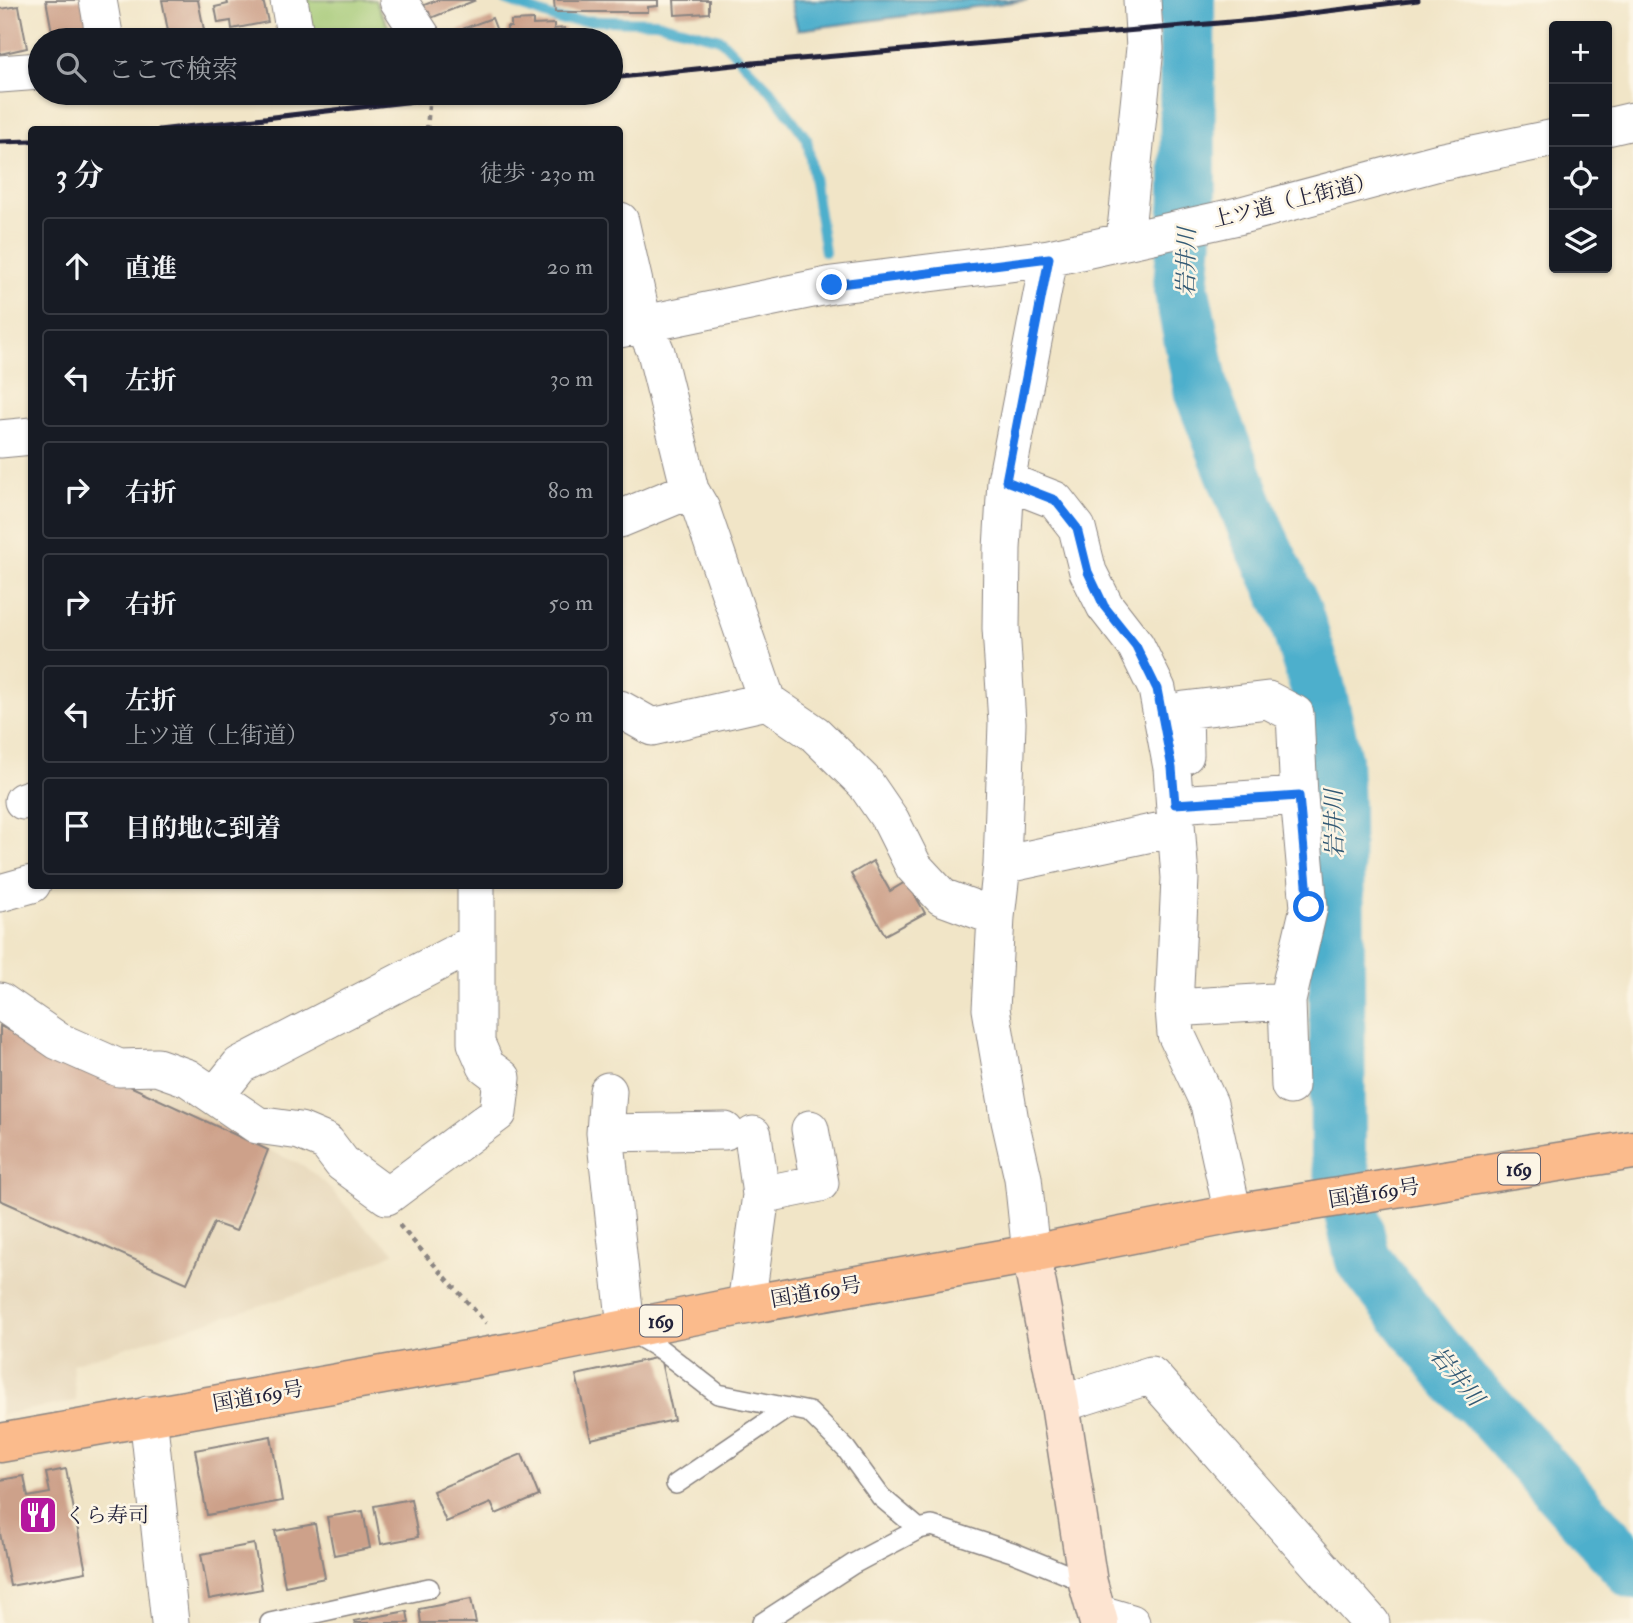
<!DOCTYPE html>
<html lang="ja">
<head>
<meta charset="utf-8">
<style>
	body { margin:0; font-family:"IM FELL Double Pica","Noto Serif JP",serif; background:#242831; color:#f1f3f6 }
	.controls { position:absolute; right:21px; top:21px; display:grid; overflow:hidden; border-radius:7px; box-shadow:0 2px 5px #0004 }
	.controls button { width:63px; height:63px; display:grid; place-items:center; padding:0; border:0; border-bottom:2px solid #363941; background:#171b24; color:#f1f3f6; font:35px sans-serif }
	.stop { position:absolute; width:21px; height:21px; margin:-16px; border:5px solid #1a73e8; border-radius:50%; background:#fff }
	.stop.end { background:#1a73e8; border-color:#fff; box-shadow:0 2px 7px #0008 }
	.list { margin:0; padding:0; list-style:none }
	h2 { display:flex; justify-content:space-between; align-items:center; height:91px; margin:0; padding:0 28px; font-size:30px }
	h2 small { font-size:23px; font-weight:400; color:#9ea1a6 }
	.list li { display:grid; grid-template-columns:46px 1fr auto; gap:21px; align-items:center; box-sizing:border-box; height:98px; margin:0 14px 14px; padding:0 14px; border:2px solid #363941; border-radius:7px }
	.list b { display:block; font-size:26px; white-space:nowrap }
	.list p { margin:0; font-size:23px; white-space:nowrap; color:#9ea1a6 }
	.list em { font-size:23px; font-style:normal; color:#9ea1a6 }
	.icon { flex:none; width:38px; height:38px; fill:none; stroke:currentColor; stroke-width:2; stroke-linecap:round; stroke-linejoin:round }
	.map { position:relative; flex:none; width:1633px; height:1623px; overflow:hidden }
	.search { position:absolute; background:#171b24; box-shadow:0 2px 5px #0004; left:28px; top:28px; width:595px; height:77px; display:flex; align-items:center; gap:18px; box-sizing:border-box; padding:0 24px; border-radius:38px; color:#9ea1a6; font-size:26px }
	.panel { position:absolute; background:#171b24; box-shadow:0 2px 5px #0004; left:28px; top:126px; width:595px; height:763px; border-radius:7px }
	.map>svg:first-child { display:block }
</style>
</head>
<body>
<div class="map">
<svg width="1633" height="1623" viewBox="0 0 1633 1623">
	<rect width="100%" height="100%" fill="#fcf5e5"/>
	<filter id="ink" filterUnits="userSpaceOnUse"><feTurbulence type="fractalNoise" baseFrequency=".0143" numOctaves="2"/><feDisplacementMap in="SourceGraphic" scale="14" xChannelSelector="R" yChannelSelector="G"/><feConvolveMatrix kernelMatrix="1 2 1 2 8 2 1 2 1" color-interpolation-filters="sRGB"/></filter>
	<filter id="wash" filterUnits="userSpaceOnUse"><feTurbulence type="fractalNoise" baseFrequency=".00686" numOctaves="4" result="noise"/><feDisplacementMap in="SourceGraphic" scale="28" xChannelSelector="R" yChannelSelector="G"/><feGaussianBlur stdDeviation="1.57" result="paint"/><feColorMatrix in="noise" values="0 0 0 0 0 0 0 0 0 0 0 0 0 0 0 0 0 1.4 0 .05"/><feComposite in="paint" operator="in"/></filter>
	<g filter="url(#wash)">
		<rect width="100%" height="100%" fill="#f1e5c7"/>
		<!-- built -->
		<path fill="#e5d5b7" d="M0 1018 163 1081 250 1142 304 1166 326 1184 368 1230 395 1252 329 1284 72 1364 76 1401 0 1415Z"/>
		<!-- green -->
		<path fill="#a2c873" stroke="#627557" stroke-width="2" d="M306 0H375L395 40H313Z"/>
		<!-- water -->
		<path fill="#4dafcc" stroke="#386884" stroke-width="2" d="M790 0H1028L798 30Z"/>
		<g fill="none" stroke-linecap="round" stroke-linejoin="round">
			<!-- stream -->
			<path stroke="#4dafcc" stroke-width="10" d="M505 0 559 20 656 22 720 39 771 91 807 139 825 252"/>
			<!-- river -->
			<path stroke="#4dafcc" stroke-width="56" d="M1187 0 1188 199 1181 286 1202 393 1259 537 1293 608 1316 681 1334 760 1336 812 1338 1154 1363 1260 1458 1380 1484 1405 1633 1571"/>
		</g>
		<g id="blocks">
			<!-- building -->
			<path fill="#cda18a" d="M46 0H87L90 40H64L63 35 53 37Z
				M162 0H198L204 30 169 36Z
				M227 0H263L268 22 232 29 231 21 218 23 215 7 228 4Z
				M437 0H476L431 18 429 12 426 13 424 5Z
				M554 0H658V6L648 7V12H555Z
				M674 0H709V13L675 15Z
				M19 6 27 48 0 54V9Z
				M492 18 500 39 448 40 446 35Z
				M533 20V25L554 24V29L565 28V40H507V27H511V21Z
				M873 861 890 891 907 881 925 913 885 935 851 874Z
				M0 1026 268 1150 236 1231 214 1223 187 1283 0 1200Z
				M660 1357 674 1420 591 1439 576 1375Z
				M271 1436 282 1501 207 1515 195 1450Z
				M522 1454 539 1496 496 1514 491 1503 446 1522 433 1491Z
				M66 1469 86 1572 10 1586 0 1533V1480L24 1476 28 1497 50 1493 46 1473Z
				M411 1499 418 1537 381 1544 374 1506Z
				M363 1511 370 1548 334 1555 327 1517Z
				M315 1524 325 1578 285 1586 275 1531Z
				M254 1544 262 1589 209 1599 201 1554Z
				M471 1599 476 1623H421L419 1609Z
				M407 1611 409 1623H355L354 1621Z"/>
		</g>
	</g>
	<g filter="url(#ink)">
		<use href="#blocks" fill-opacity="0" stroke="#8a8481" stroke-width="2"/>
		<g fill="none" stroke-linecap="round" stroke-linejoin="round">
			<defs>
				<path id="lane" d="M631 1332 660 1349 718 1394 809 1412 846 1449 881 1497 919 1529 932 1526 1012 1552 1088 1583
					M676 1484 788 1408
					M270 1623 429 1588
					M762 1623 853 1564 919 1529"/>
				<path id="street" d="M98 0 105 40
					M289 0 296 40
					M398 0 424 40
					M0 74 40 71
					M1607 127 1633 121
					M620 221 643 322 656 352 690 490 701 509 767 701 815 734 865 783 891 821 914 867 942 897 996 917
					M1125 239 1145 48 1142 0
					M620 329 832 285 1049 258 1238 216 1439 162 1554 138
					M0 439 32 436
					M1006 481 1055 500 1077 528 1088 572 1105 606 1136 646 1157 689 1172 768 1180 878 1174 1008 1176 1034 1209 1104 1233 1214
					M620 519 690 490
					M620 709 652 727 767 701
					M23 801 32 798
					M1175 804 1299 796 1295 714 1268 700 1184 710 1185 755
					M1002 865 1175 828
					M0 893 32 884
					M0 1001 58 1041 119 1068 157 1067 188 1078 257 1125 300 1131 326 1142 342 1163 387 1196 498 1113 502 1078 486 1066 476 1043V886
					M1287 1001 1290 1086
					M1174 1008 1287 1001 1309 907 1299 796
					M608 1091 605 1133 626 1328
					M216 1095 240 1065 475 943
					M605 1133 725 1131
					M761 1195 820 1183 810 1129
					M1031 1254 1023 1178 1010 1121 991 1009 996 917 1002 865 1007 723 1001 628 1002 549 1006 481 1049 258
					M746 1305 761 1195 753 1135
					M1060 1404 1151 1375 1371 1623
					M148 1415 170 1623
					M1097 1613 1131 1623"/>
				<path id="secondary" d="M1031 1254 1060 1404 1088 1583 1099 1623"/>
				<path id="highway" d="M0 1443 512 1352 746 1305 1031 1254 1233 1214 1633 1150"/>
			</defs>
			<!-- lane casing -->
			<use href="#lane" stroke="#8a8481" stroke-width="22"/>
			<!-- street casing -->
			<use href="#street" stroke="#8a8481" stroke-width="39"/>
			<!-- secondary casing -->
			<use href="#secondary" stroke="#8a8481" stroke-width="41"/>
			<!-- highway casing -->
			<use href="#highway" stroke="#8a8481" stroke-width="41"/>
			<!-- path -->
			<path stroke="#8a8481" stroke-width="4.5" stroke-dasharray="5 5" stroke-linecap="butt" d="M427 130 430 93
				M399 1225 486 1323"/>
			<!-- lane -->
			<use href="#lane" stroke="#fff" stroke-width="19"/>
			<!-- street -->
			<use href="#street" stroke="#fff" stroke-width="37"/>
			<!-- secondary -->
			<use href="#secondary" stroke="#fde4d1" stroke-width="38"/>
			<!-- highway -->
			<use href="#highway" stroke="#fbbb8c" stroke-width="38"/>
			<!-- rail -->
			<path stroke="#22223b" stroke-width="5" d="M611 78 753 63 1254 20 1418 0
				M159 130 485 93
				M0 142 32 141"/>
		</g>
	</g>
	<g fill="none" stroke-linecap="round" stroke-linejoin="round" filter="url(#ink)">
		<!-- route -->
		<path stroke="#1a73e8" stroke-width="9" d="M832 285 1049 258 1006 481 1055 500 1077 528 1088 572 1104 606 1136 646 1157 689 1172 768 1175 804 1299 796 1309 907"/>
	</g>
	<!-- icons -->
	<defs>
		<symbol id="restaurant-square" viewBox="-11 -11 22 22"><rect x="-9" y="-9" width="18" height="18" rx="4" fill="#b5179e" stroke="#fcf5e5"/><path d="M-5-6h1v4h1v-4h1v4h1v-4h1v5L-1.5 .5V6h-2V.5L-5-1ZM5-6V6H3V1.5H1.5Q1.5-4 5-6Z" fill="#fff"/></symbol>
	</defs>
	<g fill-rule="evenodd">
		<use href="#restaurant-square" x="16" y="1493" width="44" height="44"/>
	</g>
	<g text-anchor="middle" stroke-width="5" stroke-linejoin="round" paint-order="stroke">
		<!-- shield labels -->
		<g fill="#fcf5e5" stroke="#63616e" stroke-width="2">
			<rect x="1498" y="1153.5" width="42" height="31" rx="5"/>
			<rect x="640" y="1305.5" width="42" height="31" rx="5"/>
		</g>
		<g font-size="19" font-weight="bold" fill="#22223b">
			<text x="1519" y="1176">169</text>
			<text x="661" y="1328">169</text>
		</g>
		<!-- street labels -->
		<g font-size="21" fill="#22223b" stroke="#fcf5e5">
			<text transform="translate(1294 200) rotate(-14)" y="7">上ツ道（上街道）</text>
			<text transform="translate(1374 1193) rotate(-9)" y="7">国道169号</text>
			<text transform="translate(816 1292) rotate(-10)" y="7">国道169号</text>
			<text transform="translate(258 1396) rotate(-10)" y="7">国道169号</text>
		</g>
		<!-- poi labels -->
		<g font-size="21" fill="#22223b" stroke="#fcf5e5" text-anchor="start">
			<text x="65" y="1522">くら寿司</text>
		</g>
		<!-- water labels -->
		<g font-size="23" font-style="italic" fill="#335a75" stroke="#fcf5e5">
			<text transform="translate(1186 262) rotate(-89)" y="8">岩井川</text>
			<text transform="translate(1334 824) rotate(-91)" y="8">岩井川</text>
			<text transform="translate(1457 1376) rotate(50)" y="8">岩井川</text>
		</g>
	</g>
</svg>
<div class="controls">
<button>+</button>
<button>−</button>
<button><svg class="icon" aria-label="locate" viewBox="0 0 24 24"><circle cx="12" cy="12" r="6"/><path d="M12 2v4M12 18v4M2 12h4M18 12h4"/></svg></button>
<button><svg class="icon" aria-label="layers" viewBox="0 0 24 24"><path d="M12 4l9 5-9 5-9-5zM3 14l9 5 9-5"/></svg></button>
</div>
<div class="stop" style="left:1309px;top:907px"></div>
<div class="stop end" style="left:832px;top:285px"></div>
<div class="search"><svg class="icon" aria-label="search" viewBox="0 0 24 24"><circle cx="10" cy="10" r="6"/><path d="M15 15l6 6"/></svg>ここで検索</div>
<section class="panel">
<h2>3 分<small>徒歩 · 230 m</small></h2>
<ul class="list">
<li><svg class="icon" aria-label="ahead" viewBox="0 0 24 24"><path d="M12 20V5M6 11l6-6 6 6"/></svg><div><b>直進</b></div><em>20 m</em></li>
<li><svg class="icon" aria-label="left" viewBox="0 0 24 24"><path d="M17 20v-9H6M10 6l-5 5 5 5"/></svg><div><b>左折</b></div><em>30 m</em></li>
<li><svg class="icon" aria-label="right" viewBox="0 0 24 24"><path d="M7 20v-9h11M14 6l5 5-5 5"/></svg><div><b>右折</b></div><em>80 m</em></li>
<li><svg class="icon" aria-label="right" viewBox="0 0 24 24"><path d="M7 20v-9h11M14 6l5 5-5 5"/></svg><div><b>右折</b></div><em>50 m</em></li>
<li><svg class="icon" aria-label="left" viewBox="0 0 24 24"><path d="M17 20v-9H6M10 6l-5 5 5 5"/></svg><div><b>左折</b><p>上ツ道（上街道）</p></div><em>50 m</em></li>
<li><svg class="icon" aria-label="arrive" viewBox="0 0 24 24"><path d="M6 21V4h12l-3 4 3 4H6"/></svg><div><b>目的地に到着</b></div></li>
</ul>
</section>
</div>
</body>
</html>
